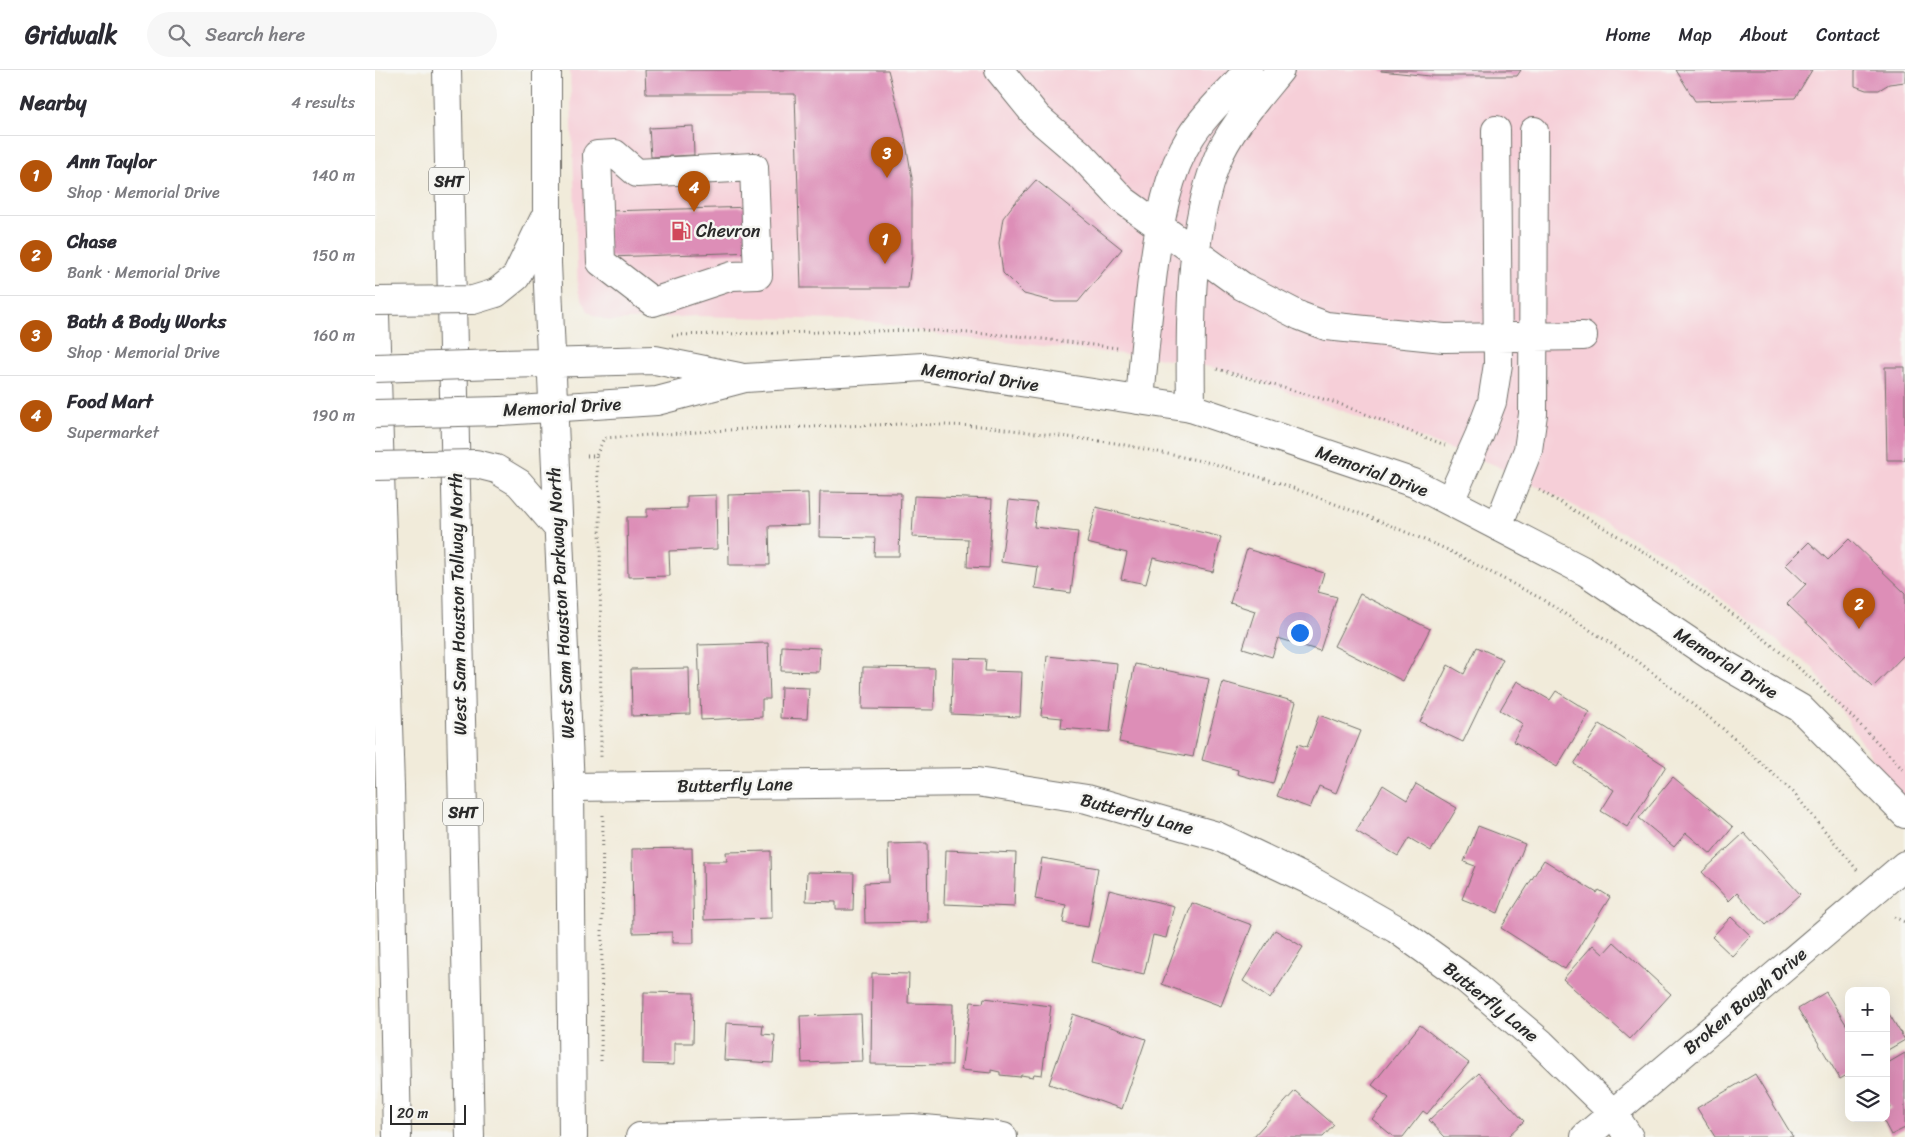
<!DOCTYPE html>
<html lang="en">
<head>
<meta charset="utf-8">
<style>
	body { margin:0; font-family:Sriracha,sans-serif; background:#f7f7f7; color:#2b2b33 }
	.controls { position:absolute; right:15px; bottom:15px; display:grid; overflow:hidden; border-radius:10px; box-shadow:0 5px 20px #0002 }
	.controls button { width:45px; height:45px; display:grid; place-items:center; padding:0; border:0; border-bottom:1px solid #e1e1e2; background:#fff; color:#2b2b33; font:25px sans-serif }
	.scale { position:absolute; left:15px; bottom:12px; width:76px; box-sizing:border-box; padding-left:5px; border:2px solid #2b2b2b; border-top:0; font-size:14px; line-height:18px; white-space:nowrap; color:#2b2b2b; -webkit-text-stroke:4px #f6f6f2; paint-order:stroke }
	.you { position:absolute; left:924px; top:562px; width:18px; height:18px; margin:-12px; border:4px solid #fff; border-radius:50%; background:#1a73e8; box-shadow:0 0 0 8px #1a73e833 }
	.badge { display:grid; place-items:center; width:32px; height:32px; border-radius:50%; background:#b45309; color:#fff; font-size:16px; font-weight:700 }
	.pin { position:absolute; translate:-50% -41px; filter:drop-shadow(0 1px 2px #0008) }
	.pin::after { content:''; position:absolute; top:26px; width:18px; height:15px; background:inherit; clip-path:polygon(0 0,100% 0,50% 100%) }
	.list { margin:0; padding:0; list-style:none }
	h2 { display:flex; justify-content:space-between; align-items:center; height:65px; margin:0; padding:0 20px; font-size:21px }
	h2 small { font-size:16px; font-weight:400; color:#7c7c81 }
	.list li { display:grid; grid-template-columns:32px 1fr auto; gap:15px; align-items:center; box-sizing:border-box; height:80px; padding:0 20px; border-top:1px solid #e1e1e2 }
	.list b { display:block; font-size:19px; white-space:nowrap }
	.list p { margin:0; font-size:16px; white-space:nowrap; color:#7c7c81 }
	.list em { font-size:16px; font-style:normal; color:#7c7c81 }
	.icon { flex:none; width:28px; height:28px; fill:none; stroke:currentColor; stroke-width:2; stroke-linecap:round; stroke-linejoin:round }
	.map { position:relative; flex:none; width:1530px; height:1067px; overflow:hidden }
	header { display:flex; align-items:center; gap:30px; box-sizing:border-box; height:70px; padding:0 25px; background:#fff; border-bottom:1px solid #e1e1e2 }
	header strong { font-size:24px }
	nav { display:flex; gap:28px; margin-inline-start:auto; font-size:18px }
	.search { width:350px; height:45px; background:#f7f7f7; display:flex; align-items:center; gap:12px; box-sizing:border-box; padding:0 18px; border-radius:28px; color:#7c7c81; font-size:19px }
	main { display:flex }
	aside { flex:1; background:#fff }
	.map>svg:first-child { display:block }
</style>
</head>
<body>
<header>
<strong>Gridwalk</strong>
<div class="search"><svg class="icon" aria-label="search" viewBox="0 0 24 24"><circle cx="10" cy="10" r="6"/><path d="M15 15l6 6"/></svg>Search here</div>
<nav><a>Home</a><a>Map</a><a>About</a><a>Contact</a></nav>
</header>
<main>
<aside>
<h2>Nearby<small>4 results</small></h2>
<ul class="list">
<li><span class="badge">1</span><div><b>Ann Taylor</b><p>Shop · Memorial Drive</p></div><em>140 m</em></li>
<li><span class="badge">2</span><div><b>Chase</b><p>Bank · Memorial Drive</p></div><em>150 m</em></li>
<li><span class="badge">3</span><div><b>Bath &amp; Body Works</b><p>Shop · Memorial Drive</p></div><em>160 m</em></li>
<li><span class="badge">4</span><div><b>Food Mart</b><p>Supermarket</p></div><em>190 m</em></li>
</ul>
</aside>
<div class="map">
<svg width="1530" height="1067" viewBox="0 0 1530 1067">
	<rect width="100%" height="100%" fill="#f6f6f2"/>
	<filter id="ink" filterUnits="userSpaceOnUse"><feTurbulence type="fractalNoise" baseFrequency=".02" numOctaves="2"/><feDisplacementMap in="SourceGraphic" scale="10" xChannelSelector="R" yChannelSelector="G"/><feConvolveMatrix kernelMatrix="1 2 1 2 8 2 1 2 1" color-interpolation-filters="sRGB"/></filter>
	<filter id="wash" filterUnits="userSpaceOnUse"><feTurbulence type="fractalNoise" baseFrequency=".0096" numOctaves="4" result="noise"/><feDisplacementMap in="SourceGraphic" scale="20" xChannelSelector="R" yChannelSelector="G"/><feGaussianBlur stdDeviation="1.12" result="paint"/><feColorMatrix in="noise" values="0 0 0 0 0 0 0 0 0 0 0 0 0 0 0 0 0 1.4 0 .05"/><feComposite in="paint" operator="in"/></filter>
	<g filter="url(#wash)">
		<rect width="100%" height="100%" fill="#f1ebda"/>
		<!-- built -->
		<path fill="#f6cfd8" d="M195 0H1530V728L1526 732 1439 599 1289 485 1172 421 1120 395 854 301 794 289 571 266 494 251 322 246 235 251 220 246 213 241 203 221Z"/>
		<g id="blocks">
			<!-- building -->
			<path fill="#dd8eb7" d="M270 0H513L529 62 537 108V186L533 218H426L420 24H271Z
				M1006 0H1146L1142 6H1055L1006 1Z
				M1301 0H1437L1420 28 1320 31Z
				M1480 0H1530V12L1514 14 1504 20H1491L1480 16Z
				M318 56 319 85 276 87 274 58Z
				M661 110 747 179 703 232H680L649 224 628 203 624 173 628 148 638 135Z
				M379 137 380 182 234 187 233 141Z
				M1510 297H1530V390H1512Z
				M445 422 526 423 524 486H499L500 468 444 467Z
				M433 423 434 455 394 456 395 495H354L353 425Z
				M341 425 342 479 294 481 295 506 253 507 252 447H272V439L312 438V426Z
				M539 426 617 429 614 498 592 497 593 469 537 467Z
				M634 430 662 433 659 457 703 462 696 523 660 518 663 497 626 492Z
				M721 437 846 467 838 502 778 488 771 514 746 509 752 483 712 473Z
				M1474 469 1530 523V584L1498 617 1412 534 1431 514 1411 495 1434 472 1453 490Z
				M872 479 949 503 943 522 962 527 945 581 903 568 897 587 868 578 880 541 855 533Z
				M985 524 1055 559 1028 611 959 576Z
				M393 573 395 629H387V647L326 650 323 575Z
				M407 576 445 578 444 602 406 601Z
				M1102 577 1128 589 1088 672 1045 652 1073 595 1089 604Z
				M672 586 742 593 735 662 686 658 687 648 666 646Z
				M578 588 611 589 610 601 647 602 645 647 576 644Z
				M760 594 834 609 818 687 744 672Z
				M488 597 560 598 559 640 487 639Z
				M314 598 315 644 257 646 256 599Z
				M1142 611 1175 630 1181 621 1215 642 1182 697 1138 671 1148 654 1125 640Z
				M848 612 921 632 898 714 862 704 863 700 827 690Z
				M406 617 434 618 432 649 405 648Z
				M944 645 986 661 961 723 944 716 935 738 902 726 923 674 932 677Z
				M1225 654 1291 696 1252 757 1226 741 1239 720 1199 694Z
				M1298 707 1358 757 1336 784 1311 763 1299 777 1264 748Z
				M1041 714 1082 738 1056 781 1034 768 1023 786 981 761 1008 715 1032 730Z
				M1103 756 1150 774 1123 843 1087 829 1100 796 1089 792Z
				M1369 763 1425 824 1391 855 1362 823 1354 831 1327 802Z
				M552 773 553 852 490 853 489 813 514 812 513 774Z
				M317 778 319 873H297V862L258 863 257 779Z
				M571 780 641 783 639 837 569 834Z
				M396 781 397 848 329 850 328 791H352L351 782Z
				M667 788 723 798 713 857 688 853 691 835 660 829Z
				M1169 790 1222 823 1224 820 1235 827 1190 899 1126 858Z
				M432 802 479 803 478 840H461V832L431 831Z
				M734 820 799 836 791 868 778 865 769 904 717 892Z
				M817 833 877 855 846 936 787 914Z
				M1356 847 1376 866 1357 886 1337 867Z
				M900 860 928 877 895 929 868 911Z
				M1239 872 1296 924 1255 969 1188 909 1218 875 1228 884Z
				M497 903 534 904 533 933 578 934 577 995 496 994Z
				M269 922 319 923 318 973H299V995L268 994Z
				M1451 922 1474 959V1004L1465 1009 1423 939Z
				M609 928 676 936 667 1005 659 1004 658 1007 646 1005 645 1007 625 1005V1002L616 1000V1003L586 1000 596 932 608 933Z
				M1511 939 1530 970 1511 981Z
				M486 944 488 991 427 993 425 946Z
				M698 944 771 969 747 1039 674 1014Z
				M351 953 388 955 387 964 400 965 398 993 349 990Z
				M1045 955 1094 993 1052 1044 1048 1041 1028 1067H1019L997 1049 1014 1028 997 1015Z
				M1530 983V1058L1516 1065 1507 1048H1511V1041L1516 1038 1511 1029V994Z
				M1104 1003 1149 1051 1132 1067H1070L1054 1050Z
				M1380 1004 1418 1067H1340L1322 1038Z
				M920 1021 959 1055 948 1067H878Z"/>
		</g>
	</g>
	<g filter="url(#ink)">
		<use href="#blocks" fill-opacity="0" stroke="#706e68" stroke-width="1"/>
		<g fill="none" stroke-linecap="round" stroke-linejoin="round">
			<defs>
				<path id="minor" d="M624 0 663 48 705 84 748 130 867 216 925 246 951 256 1069 268 1208 266
					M240 84 262 103 379 97 383 205 357 206 278 232 226 192 222 85Z
					M765 330C769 285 773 239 779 194 785 151 792 104 816 66 832 41 854 23 873 0
					M816 338C815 261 813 167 841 93 852 62 884 26 905 0
					M1075 431 1104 366 1117 332 1123 294 1121 60
					M1123 456 1153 380 1158 344 1159 61
					M195 717 602 712 712 729 842 766 940 813 1021 859 1092 910 1166 973 1238 1043 1254 1067
					M265 1067 538 1058 617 1065 628 1067
					M1210 1067 1530 795"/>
				<path id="major" d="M172 0V193L195 717 198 1067
					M121 223 141 207 168 151
					M123 294 280 290 364 307
					M126 341 282 331 370 308 548 297 816 338 1039 413 1211 502 1342 590 1425 638 1530 744
					M121 399 144 413 183 458"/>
				<path id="highway" d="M72 0 95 1067
					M0 246 15 717 22 1067"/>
			</defs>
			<!-- minor casing -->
			<use href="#minor" stroke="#706e68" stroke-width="30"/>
			<!-- major casing -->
			<use href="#major" stroke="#706e68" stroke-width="30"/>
			<!-- highway casing -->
			<use href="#highway" stroke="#706e68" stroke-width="30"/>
			<!-- path -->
			<path stroke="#706e68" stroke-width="3" stroke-dasharray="1 4" stroke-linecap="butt" d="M297 265 546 260 643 266 743 278
				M842 299 962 333 1070 375
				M212 386H221L229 368 369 359 528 354 606 356 740 373 836 393 905 413 1002 450 1071 479 1165 528 1260 589 1346 657 1418 722 1483 801
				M221 386 225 435 226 690
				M1164 420C1203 443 1243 465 1281 490 1372 550 1457 621 1530 702
				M1519 847 1530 852
				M226 991 228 742"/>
			<!-- minor -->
			<use href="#minor" stroke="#fff" stroke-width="28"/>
			<!-- major -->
			<use href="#major" stroke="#fff" stroke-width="28"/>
			<!-- highway -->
			<use href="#highway" stroke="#fff" stroke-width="28"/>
			<defs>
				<path id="major-bridge" d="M0 231 98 230 121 223
					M0 298 123 294
					M0 344 126 341
					M0 396 101 394 121 399"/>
			</defs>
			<!-- major-bridge casing -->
			<use href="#major-bridge" stroke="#706e68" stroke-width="30" stroke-linecap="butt"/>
			<!-- major-bridge -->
			<use href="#major-bridge" stroke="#fff" stroke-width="28"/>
		</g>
	</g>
	<!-- icons -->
	<defs>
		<symbol id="fuel-bare" viewBox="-9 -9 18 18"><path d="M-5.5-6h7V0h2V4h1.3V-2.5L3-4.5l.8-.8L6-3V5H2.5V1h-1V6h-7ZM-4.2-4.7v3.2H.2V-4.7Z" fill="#d1495b" stroke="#f6f6f2" stroke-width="2.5" paint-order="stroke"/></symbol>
	</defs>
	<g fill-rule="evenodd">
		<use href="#fuel-bare" x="292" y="147" width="28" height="28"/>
	</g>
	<g text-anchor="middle" stroke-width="5" stroke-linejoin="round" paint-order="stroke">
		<!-- shield labels -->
		<g fill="#f6f6f2" stroke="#686867" stroke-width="1">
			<rect x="54" y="97.5" width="40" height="27" rx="4"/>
			<rect x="68" y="728.5" width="40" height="27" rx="4"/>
		</g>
		<g font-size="16" font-weight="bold" fill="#2b2b2b">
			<text x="74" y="117">SHT</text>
			<text x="88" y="748">SHT</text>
		</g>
		<!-- poi labels -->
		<g font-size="18" fill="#2b2b2b" stroke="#f6f6f2" text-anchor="start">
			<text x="321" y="167">Chevron</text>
		</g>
		<!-- street labels -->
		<g font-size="18" fill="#2b2b2b" stroke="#f6f6f2">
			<text transform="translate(605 307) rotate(8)" y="6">Memorial Drive</text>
			<text transform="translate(187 337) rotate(-3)" y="6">Memorial Drive</text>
			<text transform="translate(997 401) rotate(20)" y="6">Memorial Drive</text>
			<text transform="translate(186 533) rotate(-93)" y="6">West Sam Houston Parkway North</text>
			<text transform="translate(83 534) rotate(-91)" y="6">West Sam Houston Tollway North</text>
			<text transform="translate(1351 593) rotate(32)" y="6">Memorial Drive</text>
			<text transform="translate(360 715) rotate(-1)" y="6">Butterfly Lane</text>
			<text transform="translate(762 744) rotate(15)" y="6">Butterfly Lane</text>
			<text transform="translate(1370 931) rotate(-40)" y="6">Broken Bough Drive</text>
			<text transform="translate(1116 932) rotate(39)" y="6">Butterfly Lane</text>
		</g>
	</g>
</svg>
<div class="controls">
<button>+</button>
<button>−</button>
<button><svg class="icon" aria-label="layers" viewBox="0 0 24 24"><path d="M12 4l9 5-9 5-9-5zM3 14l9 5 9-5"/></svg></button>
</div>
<div class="scale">20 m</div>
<div class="you"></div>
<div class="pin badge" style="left:510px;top:194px">1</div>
<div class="pin badge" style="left:1484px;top:559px">2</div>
<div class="pin badge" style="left:512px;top:108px">3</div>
<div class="pin badge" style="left:319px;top:142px">4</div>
</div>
</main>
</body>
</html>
